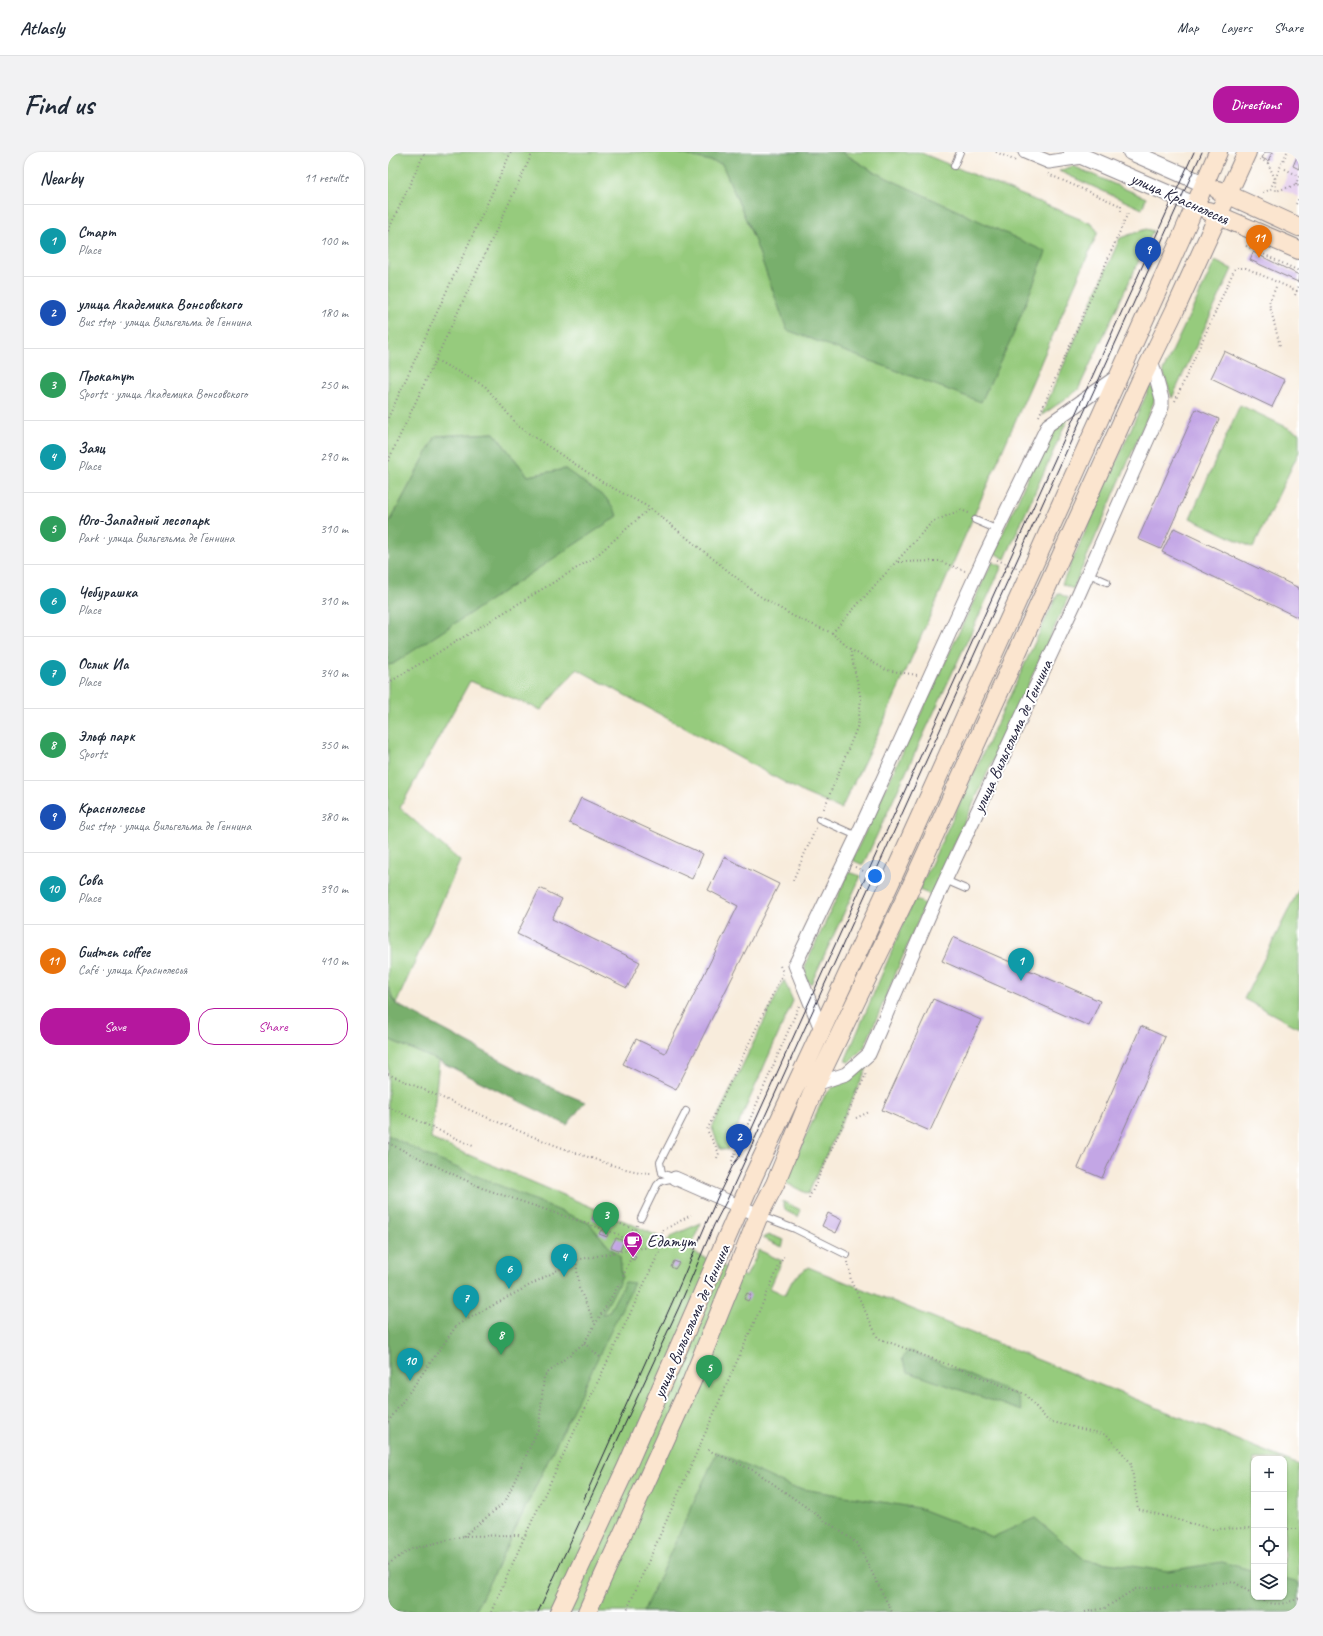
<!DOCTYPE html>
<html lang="en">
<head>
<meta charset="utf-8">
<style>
	body { margin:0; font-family:Caveat,sans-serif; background:#f2f2f3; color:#1f2937 }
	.controls { position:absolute; right:12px; bottom:12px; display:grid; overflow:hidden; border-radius:8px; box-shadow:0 1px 3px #0004 }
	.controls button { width:36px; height:36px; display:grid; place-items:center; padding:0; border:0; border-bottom:1px solid #e0e1e3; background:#fff; color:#1f2937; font:20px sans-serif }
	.you { position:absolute; left:487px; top:724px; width:14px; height:14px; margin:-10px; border:3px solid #fff; border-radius:50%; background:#1a73e8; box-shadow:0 0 0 6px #1a73e833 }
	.badge { display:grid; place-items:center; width:26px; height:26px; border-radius:50%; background:#b5179e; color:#fff; font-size:13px; font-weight:700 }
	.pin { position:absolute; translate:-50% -33px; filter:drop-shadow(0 1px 2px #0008) }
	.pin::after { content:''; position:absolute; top:21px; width:14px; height:12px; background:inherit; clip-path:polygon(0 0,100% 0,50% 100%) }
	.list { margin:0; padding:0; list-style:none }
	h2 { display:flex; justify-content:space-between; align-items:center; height:52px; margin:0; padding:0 16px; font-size:17px }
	h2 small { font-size:13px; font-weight:400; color:#747a83 }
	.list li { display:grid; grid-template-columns:26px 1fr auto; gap:12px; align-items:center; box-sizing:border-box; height:72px; padding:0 16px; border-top:1px solid #e0e1e3 }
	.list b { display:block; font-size:15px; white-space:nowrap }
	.list p { margin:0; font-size:13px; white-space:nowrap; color:#747a83 }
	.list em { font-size:13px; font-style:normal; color:#747a83 }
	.actions { display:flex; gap:8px; padding:12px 16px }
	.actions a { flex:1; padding:9px 0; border:1px solid #b5179e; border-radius:16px; text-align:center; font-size:14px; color:#b5179e }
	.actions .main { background:#b5179e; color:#fff }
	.icon { flex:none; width:22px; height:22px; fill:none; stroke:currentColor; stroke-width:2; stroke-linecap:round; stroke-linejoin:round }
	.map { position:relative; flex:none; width:911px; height:1460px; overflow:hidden; border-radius:16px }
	header { display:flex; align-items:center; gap:24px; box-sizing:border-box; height:56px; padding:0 20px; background:#fff; border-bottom:1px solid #e0e1e3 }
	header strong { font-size:19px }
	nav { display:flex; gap:22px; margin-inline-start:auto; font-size:14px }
	.intro { display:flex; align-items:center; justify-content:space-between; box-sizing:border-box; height:96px; padding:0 24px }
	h1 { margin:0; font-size:28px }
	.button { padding:10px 18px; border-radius:16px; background:#b5179e; color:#fff; font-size:14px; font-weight:700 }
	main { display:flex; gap:24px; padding:0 24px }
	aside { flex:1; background:#fff; border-radius:16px; box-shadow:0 1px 3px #0004 }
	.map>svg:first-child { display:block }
</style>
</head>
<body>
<header>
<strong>Atlasly</strong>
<nav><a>Map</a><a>Layers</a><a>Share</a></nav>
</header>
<div class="intro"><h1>Find us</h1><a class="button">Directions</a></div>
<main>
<aside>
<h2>Nearby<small>11 results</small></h2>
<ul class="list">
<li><span class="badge" style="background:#0f9aa8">1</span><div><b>Старт</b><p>Place</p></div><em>100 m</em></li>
<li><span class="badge" style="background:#1a4fb4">2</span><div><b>улица Академика Вонсовского</b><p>Bus stop · улица Вильгельма де Геннина</p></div><em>180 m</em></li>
<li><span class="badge" style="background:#2e9e5b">3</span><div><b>Прокатут</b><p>Sports · улица Академика Вонсовского</p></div><em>250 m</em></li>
<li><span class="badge" style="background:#0f9aa8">4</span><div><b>Заяц</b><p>Place</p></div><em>290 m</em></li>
<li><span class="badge" style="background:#2e9e5b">5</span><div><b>Юго-Западный лесопарк</b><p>Park · улица Вильгельма де Геннина</p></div><em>310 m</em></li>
<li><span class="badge" style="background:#0f9aa8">6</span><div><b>Чебурашка</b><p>Place</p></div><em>310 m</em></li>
<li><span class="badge" style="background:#0f9aa8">7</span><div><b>Ослик Иа</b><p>Place</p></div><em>340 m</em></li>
<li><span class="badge" style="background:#2e9e5b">8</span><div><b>Эльф парк</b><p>Sports</p></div><em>350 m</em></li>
<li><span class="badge" style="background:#1a4fb4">9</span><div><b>Краснолесье</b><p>Bus stop · улица Вильгельма де Геннина</p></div><em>380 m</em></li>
<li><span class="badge" style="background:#0f9aa8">10</span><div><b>Сова</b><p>Place</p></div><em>390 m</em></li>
<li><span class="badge" style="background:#e8710a">11</span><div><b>Gudmen coffee</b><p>Café · улица Краснолесья</p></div><em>410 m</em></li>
</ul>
<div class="actions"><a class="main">Save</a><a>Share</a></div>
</aside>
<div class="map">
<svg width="911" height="1460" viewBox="0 0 911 1460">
	<rect width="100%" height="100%" fill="#fff"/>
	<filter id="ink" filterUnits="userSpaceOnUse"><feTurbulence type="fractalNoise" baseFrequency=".025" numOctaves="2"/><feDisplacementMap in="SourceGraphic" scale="8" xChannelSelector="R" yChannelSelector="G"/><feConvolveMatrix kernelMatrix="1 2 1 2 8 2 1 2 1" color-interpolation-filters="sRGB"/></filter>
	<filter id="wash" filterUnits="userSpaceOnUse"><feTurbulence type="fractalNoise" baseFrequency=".012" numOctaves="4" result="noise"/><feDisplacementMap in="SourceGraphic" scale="16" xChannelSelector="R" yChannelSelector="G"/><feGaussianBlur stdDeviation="0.9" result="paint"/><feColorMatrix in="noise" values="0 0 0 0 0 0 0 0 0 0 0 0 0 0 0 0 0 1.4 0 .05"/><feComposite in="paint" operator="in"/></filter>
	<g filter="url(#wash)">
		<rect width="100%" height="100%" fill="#f8ecdc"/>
		<!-- built -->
		<path fill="#e7d2ef" d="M910 0H911V45L893 37Z"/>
		<!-- green -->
		<path fill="#96cb7d" stroke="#5c765c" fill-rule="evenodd" d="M0 0H286L334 11 365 84 484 19 454 0H531L704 72 710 80 496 569 453 657 416 641 189 517 153 558 82 529 12 656 72 709 8 852 0 835V513L5 512 178 317 140 324 106 281 48 284 0 373Z
			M685 14 758 46 754 57 671 19Z
			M758 77 765 79 690 238 653 264 732 86Z
			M827 109 844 117 784 246 775 219Z
			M762 234 765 236 767 247 685 437 674 432Z
			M852 253 911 281V300L865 396 802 366Z
			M682 262 617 407 606 401 660 280Z
			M604 410 614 414 475 713 464 708Z
			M670 441 680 446 543 743 531 738Z
			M461 720 473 724 423 832 418 827 417 814Z
			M911 737V876L856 847Z
			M526 747 537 752 477 894 462 910 457 909Z
			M396 828 405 849 339 998 332 997 324 976Z
			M0 887 51 909 43 987 248 1074 280 1089 283 1084 313 1071 301 1098 358 1125 371 1098 394 1109 382 1136 397 1143 405 1127 420 1115 911 1313V1460H0ZM866 1307H896V1445H866Z
			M483 907 420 1042 396 1030 437 943 444 936 469 921Z
			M394 1049 413 1058 410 1065 398 1059Z
			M382 1083 396 1088 394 1095 374 1086Z"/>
		<!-- forest -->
		<path fill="#78af6c" stroke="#4d6854" d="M286 0H454L484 19 658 100 625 183 593 250 399 178 365 84 334 12Z
			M106 281 140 324 177 317 218 346 230 364 5 512 0 513V373L48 284Z
			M0 835 8 852 166 937 197 950 179 973 51 909 0 887Z
			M0 983 41 1004 201 1071 221 1095 232 1104 234 1125 214 1163 221 1160 237 1130 246 1131 87 1460H0Z
			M520 1198 629 1243 634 1259 520 1220 514 1207Z
			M329 1300 403 1335 530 1356 605 1385 647 1366 697 1408 780 1419 834 1410 866 1419V1445H896V1427L911 1431V1460H255Z"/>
		<g id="blocks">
			<!-- building -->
			<path fill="#c3a6e5" d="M877 0H884L880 9 874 6Z
				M911 0V17L905 14Z
				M865 100 911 123 910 130 862 108Z
				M836 199 897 228 884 255 823 226Z
				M808 257 831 267 773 397 750 387Z
				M786 376 911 436V466L774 400Z
				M193 646 315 702 304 727 181 671Z
				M336 705 391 732 288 938 235 912 248 887 277 901 350 754 320 738Z
				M152 736 174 747 164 767 252 810 239 836 129 782Z
				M565 785 712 849 701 874 554 809Z
				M545 847 593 868 542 979 494 958Z
				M753 874 777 885 714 1026 690 1016Z
				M440 1061 454 1068 448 1081 434 1074Z
				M206 1062 224 1070 222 1075 204 1067Z
				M213 1078 220 1081 219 1085 211 1082Z
				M228 1086 236 1089 232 1099 223 1095Z
				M244 1103 248 1105 246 1108 243 1107Z
				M286 1109 291 1111 287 1117 283 1115Z
				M359 1141 363 1143 360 1149 356 1147Z"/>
		</g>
	</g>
	<g filter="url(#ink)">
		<use href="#blocks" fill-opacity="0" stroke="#8d878c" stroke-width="1"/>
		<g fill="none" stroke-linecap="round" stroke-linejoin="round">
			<defs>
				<path id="service" d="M566 14 572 0
					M587 368 610 378
					M699 421 719 430
					M431 667 469 684
					M557 728 578 737
					M287 1026 274 1021 272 1010 298 959
					M373 1064 407 1077 459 1103
					M253 1066 269 1033 273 1029 287 1026"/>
				<path id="minor" d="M637 0 661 10 694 5
					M433 877 407 813 469 684 597 403 660 273 731 223
					M428 932 458 922 481 902 547 750 690 444 774 255V247L763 207
					M287 1026 371 1063"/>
				<path id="tertiary" d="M684 0 807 53
					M743 0 816 32"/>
				<path id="secondary" d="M830 38 911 75
					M820 59 911 98
					M171 1460 239 1314 366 1023 502 731 794 84 830 0
					M199 1460 303 1231 371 1063 387 1032 428 932 521 739 752 230 787 158 859 0"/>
			</defs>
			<!-- service casing -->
			<use href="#service" stroke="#8d878c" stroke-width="8"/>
			<!-- minor casing -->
			<use href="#minor" stroke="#8d878c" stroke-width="15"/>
			<!-- tertiary casing -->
			<use href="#tertiary" stroke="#8d878c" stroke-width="18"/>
			<!-- secondary casing -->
			<use href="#secondary" stroke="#8d878c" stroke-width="20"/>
			<!-- path -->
			<path stroke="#8d878c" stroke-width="2" stroke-dasharray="1 3" stroke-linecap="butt" d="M608 0 628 9
				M872 7 880 11 885 0
				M880 11 887 27 888 39 908 33 911 34
				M897 17 911 24
				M660 22 733 54V59
				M908 33 911 24
				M875 40 882 38 899 0
				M908 52 911 46
				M0 79 37 0
				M858 94 911 119
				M888 135 881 151 892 194
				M907 143 911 134
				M48 208 97 234 131 275 214 330 262 356 370 443 405 464 444 481 462 497 473 547 470 573 435 659
				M787 249 847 116H858L911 140
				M651 264 740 61
				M0 266 123 0
				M0 309 145 0
				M609 408 629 416
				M510 410 551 409 577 419
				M444 481 544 370 573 358 583 362
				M462 497 498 518 529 523
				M0 531 207 405 262 356
				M467 715 488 725
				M405 728 428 676
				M392 814 395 820
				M0 922C65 950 130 981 197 1004 219 1011 243 1021 265 1021
				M0 955 87 995
				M468 966 481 960
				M0 991 94 1036 232 1083 246 1097
				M329 1006 331 1001 319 978 396 819
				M344 1009 411 854
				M421 1046 479 920
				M218 1066 247 1078
				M188 1108 191 1136 207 1171
				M460 1110 463 1129 490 1186 637 1242 660 1269 719 1283 743 1311 750 1357 824 1377 866 1376
				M196 1191 213 1206
				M0 1270 69 1173 188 1108 246 1097 273 1094
				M320 1298 367 1319 469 1391 504 1460
				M896 1377H911
				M76 1384 117 1350 151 1275 156 1224 196 1191 233 1129 252 1084 247 1078 249 1073
				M0 1412 23 1397 76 1384 130 1383 136 1386
				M868 1445C883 1455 896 1453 911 1446
				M103 1460 136 1386 274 1094V1079L303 1063
				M238 1460 396 1103
				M697 1460 717 1456 747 1437 846 1430 866 1443"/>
			<!-- service -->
			<use href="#service" stroke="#fff" stroke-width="6"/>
			<!-- minor -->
			<use href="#minor" stroke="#fff" stroke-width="13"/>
			<!-- tertiary -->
			<use href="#tertiary" stroke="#fff" stroke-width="16"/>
			<!-- secondary -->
			<use href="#secondary" stroke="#fbe5cf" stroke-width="18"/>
			<!-- tram -->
			<path stroke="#22223b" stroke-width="1" d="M195 1349 284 1151 330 1044 345 1013 351 1005 806 0
				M150 1460 291 1155 326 1073 339 1048 814 0"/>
		</g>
	</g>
	<!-- icons -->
	<defs>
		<symbol id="cafe-pin" viewBox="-11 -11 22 30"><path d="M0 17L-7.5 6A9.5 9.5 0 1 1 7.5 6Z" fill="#b5179e" stroke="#fff"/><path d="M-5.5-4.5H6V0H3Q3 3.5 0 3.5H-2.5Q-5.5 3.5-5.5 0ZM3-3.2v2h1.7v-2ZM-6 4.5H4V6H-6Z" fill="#fff"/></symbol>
	</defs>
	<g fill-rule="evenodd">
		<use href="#cafe-pin" x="234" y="1078" width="22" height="30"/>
	</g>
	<g text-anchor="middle" stroke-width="4" stroke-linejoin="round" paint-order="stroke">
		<!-- street labels -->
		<g font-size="17" fill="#22223b" stroke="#fff">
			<text transform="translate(792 46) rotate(24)" y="6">улица Краснолесья</text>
			<text transform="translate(624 584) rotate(-65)" y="6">улица Вильгельма де Геннина</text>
			<text transform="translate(303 1169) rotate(-66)" y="6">улица Вильгельма де Геннина</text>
		</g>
		<!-- poi labels -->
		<g font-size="17" fill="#22223b" stroke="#fff" text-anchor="start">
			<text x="259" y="1095">Едатут</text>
		</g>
	</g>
</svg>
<div class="controls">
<button>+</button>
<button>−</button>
<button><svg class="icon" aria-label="locate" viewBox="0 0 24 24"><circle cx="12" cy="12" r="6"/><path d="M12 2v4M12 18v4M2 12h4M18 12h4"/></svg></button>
<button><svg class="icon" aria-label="layers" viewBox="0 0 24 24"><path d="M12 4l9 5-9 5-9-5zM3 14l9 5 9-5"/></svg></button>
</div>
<div class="you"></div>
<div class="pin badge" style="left:633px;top:829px;background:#0f9aa8">1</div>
<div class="pin badge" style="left:351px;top:1005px;background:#1a4fb4">2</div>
<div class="pin badge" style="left:218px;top:1083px;background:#2e9e5b">3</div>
<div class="pin badge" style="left:176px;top:1125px;background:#0f9aa8">4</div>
<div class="pin badge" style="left:321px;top:1236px;background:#2e9e5b">5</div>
<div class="pin badge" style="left:121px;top:1137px;background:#0f9aa8">6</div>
<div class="pin badge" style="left:78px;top:1166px;background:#0f9aa8">7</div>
<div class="pin badge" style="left:113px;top:1203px;background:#2e9e5b">8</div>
<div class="pin badge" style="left:760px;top:118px;background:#1a4fb4">9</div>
<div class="pin badge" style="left:22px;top:1229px;background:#0f9aa8">10</div>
<div class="pin badge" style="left:871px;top:106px;background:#e8710a">11</div>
</div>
</main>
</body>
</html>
